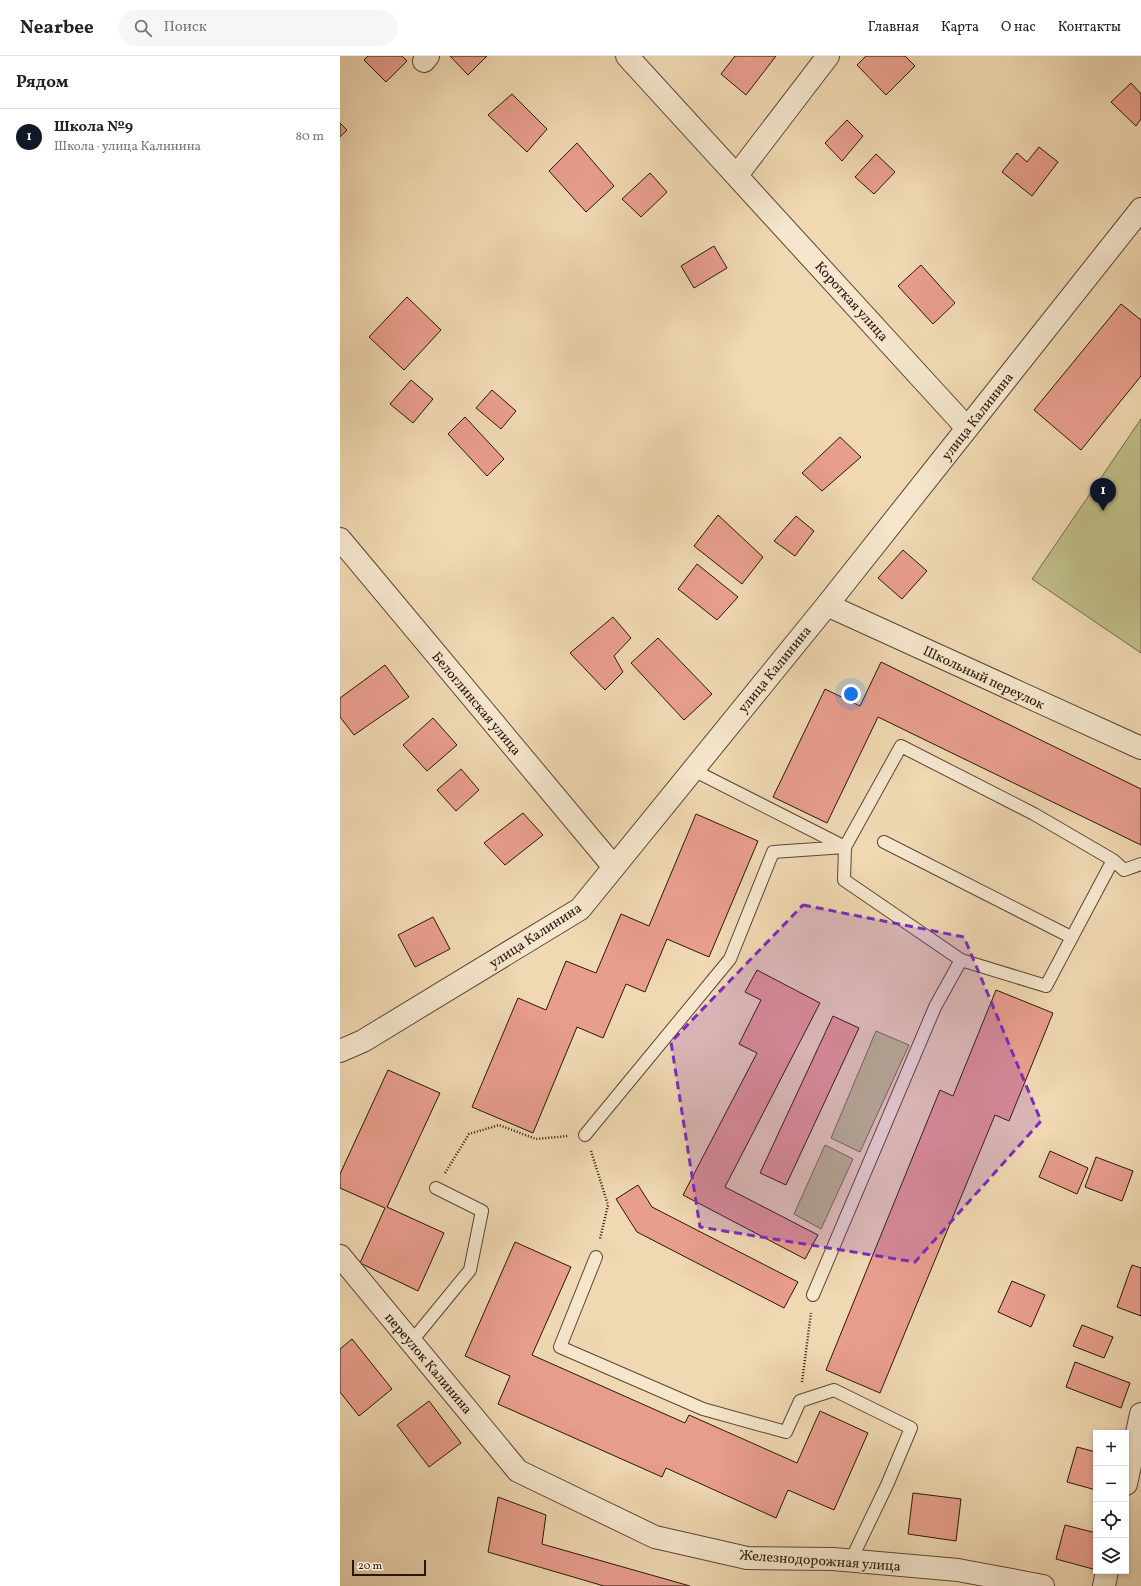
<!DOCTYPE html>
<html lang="ru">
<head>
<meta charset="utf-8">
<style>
	body { margin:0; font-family:Vollkorn,serif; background:#f6f6f6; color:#222 }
	.controls { position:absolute; right:12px; bottom:12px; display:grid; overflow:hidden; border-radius:0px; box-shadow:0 2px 6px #0003 }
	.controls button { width:36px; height:36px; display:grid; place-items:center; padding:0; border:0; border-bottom:1px solid #e0e0e0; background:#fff; color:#222; font:20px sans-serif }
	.scale { position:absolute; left:12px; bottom:10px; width:74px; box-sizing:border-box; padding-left:4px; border:2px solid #291609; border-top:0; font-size:11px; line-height:14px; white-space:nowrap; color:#291609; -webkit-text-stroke:3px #f5e6cd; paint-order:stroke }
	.you { position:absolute; left:511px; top:638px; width:14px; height:14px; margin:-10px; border:3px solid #fff; border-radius:50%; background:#1a73e8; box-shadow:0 0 0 6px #1a73e833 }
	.badge { display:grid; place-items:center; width:26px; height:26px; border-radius:50%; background:#111827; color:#fff; font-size:13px; font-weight:700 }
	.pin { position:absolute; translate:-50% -33px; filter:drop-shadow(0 1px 2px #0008) }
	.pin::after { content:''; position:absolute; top:21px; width:14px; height:12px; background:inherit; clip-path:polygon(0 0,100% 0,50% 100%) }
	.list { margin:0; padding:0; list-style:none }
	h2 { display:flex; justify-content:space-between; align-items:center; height:52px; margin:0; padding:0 16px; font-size:17px }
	h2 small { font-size:13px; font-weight:400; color:#767676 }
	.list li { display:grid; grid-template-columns:26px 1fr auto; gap:12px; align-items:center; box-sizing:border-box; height:56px; padding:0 16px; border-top:1px solid #e0e0e0 }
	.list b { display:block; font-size:15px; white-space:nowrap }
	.list p { margin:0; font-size:13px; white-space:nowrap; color:#767676 }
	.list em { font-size:13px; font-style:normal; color:#767676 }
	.icon { flex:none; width:22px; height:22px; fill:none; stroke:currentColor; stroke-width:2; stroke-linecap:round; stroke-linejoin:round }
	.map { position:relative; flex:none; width:801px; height:1530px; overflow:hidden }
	header { display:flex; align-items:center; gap:24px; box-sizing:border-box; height:56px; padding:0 20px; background:#fff; border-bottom:1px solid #e0e0e0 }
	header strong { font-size:19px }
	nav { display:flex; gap:22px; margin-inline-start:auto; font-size:14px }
	.search { width:280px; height:36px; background:#f6f6f6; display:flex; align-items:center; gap:10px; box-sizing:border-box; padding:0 14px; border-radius:22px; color:#767676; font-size:15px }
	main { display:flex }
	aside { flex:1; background:#fff }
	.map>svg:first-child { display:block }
</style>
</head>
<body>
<header>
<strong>Nearbee</strong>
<div class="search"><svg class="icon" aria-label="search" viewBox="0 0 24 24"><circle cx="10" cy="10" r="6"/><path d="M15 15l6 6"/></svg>Поиск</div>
<nav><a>Главная</a><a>Карта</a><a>О нас</a><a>Контакты</a></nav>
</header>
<main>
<aside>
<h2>Рядом<small></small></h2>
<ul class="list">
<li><span class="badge">1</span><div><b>Школа №9</b><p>Школа · улица Калинина</p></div><em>80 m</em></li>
</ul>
</aside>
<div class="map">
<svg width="801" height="1530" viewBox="0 0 801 1530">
	<rect width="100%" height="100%" fill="#efd8b2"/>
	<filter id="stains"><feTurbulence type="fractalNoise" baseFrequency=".005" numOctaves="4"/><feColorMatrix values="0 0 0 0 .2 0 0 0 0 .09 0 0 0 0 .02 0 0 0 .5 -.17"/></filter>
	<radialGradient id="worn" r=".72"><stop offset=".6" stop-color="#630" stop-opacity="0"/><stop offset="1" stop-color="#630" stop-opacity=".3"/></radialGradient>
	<!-- green -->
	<path fill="#bfbd88" stroke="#746a48" d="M801 363V597L692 523Z
		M536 975 569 989 520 1096 491 1082Z
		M485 1089 513 1103 481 1173 454 1158Z"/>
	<!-- building -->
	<path fill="#e89e8d" stroke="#291609" d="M28 0H62L67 5 46 26 24 4Z
		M110 0H147L128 19Z
		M395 0H436L406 39 381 18Z
		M526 0H565L575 10 546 39 517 9Z
		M791 27 801 38V63L796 70 771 46Z
		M172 38 207 73 187 96 148 59Z
		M507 64 523 80 502 105 485 87Z
		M0 67 7 74 0 81Z
		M237 87 274 130 246 156 209 115Z
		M699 91 718 106 692 140 662 116 677 97 687 106Z
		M536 98 555 116 534 138 515 121Z
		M310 117 327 136 301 161 282 143Z
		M374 190 387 212 354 232 341 210Z
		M581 209 615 247 593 268 558 230Z
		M67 241 101 274 64 314 29 281Z
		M781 248 801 264V320L741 394 694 354Z
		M71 324 93 343 73 367 50 348Z
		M152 334 176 355 161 373 136 352Z
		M125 361 164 403 147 420 108 378Z
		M500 381 521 401 482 435 462 417Z
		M378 459 423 501 402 528 354 490Z
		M456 460 474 475 455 500 434 485Z
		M563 494 587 515 562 543 538 522Z
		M357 508 398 541 377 564 338 533Z
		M273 561 291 582 274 600 283 616 265 634 230 597Z
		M318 582 372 638 344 664 291 607Z
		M541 606 801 733V789L538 661 487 767 433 741 485 633 520 650Z
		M45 609 69 641 14 679 0 661V642Z
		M93 662 117 689 87 715 63 689Z
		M121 713 139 734 116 755 97 734Z
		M183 757 203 779 165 809 144 787Z
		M356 758 418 785 369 901 327 883 305 936 286 928 263 982 237 971 193 1077 132 1051 178 942 206 954 226 905 256 917 281 858 309 870Z
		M93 861 110 893 75 911 58 879Z
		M417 914 480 947 385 1131 478 1179 465 1203 343 1139 417 997 399 988 421 944 405 936Z
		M656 934 713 957 669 1065 655 1059 540 1337 486 1314 600 1034 613 1040Z
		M493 960 519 972 446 1129 420 1117Z
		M48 1014 100 1037 47 1151 104 1177 78 1235 20 1207 45 1152 0 1132V1118Z
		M710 1095 748 1112 737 1138 699 1121Z
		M756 1101 793 1115 782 1145 745 1131Z
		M298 1129 312 1151 458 1226 444 1252 297 1176 276 1143Z
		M175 1186 231 1211 192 1299 345 1367 349 1359 457 1407 480 1355 528 1377 494 1454 448 1434 436 1462 326 1412 322 1421 158 1348 170 1320 125 1300Z
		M792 1209 801 1212V1260L777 1251Z
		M672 1225 705 1239 691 1271 658 1256Z
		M742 1269 773 1281 764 1302 733 1290Z
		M12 1283 52 1333 19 1360 0 1336V1293Z
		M735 1306 790 1327 781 1352 726 1331Z
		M89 1345 121 1387 89 1411 57 1369Z
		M737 1391 756 1396V1434L727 1426Z
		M573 1437 621 1443 616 1485 568 1478Z
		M158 1441 206 1459 202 1488 350 1530H264L148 1496Z
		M725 1469 756 1477V1500L753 1513 716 1503Z"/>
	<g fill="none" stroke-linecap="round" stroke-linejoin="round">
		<defs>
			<path id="lane" d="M353 714 505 791 561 690 694 758 773 804
				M544 786 731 881
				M245 1079 390 903 433 796 505 791 504 824 621 904
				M256 1201 220 1291 363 1353 446 1376 460 1345 494 1334 571 1372 547 1429 511 1504
				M473 1239 595 951 621 904 706 930 773 804 784 814 801 808
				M71 1286 130 1214 142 1155 96 1132"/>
			<path id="street" d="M287 0 627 372
				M84 5 88 0
				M397 119 488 0
				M0 483 274 811
				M487 549 801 692
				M0 995 23 985 240 853 487 549 801 153
				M0 1200 178 1415 315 1481 407 1502 493 1503 618 1514 703 1530
				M786 1428 801 1358
				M764 1530 767 1515"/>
		</defs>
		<!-- lane casing -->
		<use href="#lane" stroke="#5a4633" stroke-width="14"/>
		<!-- street casing -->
		<use href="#street" stroke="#5a4633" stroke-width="24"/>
		<!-- path -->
		<path stroke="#291609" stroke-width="2.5" stroke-dasharray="1 2" stroke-linecap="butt" d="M251 1095 268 1149 260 1183
			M105 1117 129 1078 159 1069 196 1083 228 1080
			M462 1326 471 1257"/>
		<!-- lane -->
		<use href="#lane" stroke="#f5e6cd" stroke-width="12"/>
		<!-- street -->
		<use href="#street" stroke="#f5e6cd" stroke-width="22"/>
	</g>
	<!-- marked area -->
	<path fill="#7b2cbf" fill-opacity="0.2" stroke="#7b2cbf" stroke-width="3" stroke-dasharray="8 5" stroke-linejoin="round" d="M463 849 624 881 701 1065 575 1206 360 1171 331 986Z"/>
	<g text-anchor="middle" stroke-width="3" stroke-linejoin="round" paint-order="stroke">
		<!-- street labels -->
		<g font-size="14" fill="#291609" stroke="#f5e6cd">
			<text transform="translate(512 245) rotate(48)" y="5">Короткая улица</text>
			<text transform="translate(637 360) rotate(-52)" y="5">улица Калинина</text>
			<text transform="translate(434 613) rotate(-51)" y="5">улица Калинина</text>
			<text transform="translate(644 621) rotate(25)" y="5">Школьный переулок</text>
			<text transform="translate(137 647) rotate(50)" y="5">Белоглинская улица</text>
			<text transform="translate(195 879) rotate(-33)" y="5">улица Калинина</text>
			<text transform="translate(89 1307) rotate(50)" y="5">переулок Калинина</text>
			<text transform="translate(480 1504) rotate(4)" y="5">Железнодорожная улица</text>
		</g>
	</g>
	<rect width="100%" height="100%" filter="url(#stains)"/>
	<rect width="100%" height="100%" fill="url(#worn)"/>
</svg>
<div class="controls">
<button>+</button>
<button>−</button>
<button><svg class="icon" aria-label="locate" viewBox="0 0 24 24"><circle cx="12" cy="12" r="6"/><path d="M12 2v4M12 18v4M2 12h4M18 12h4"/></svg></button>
<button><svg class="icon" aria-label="layers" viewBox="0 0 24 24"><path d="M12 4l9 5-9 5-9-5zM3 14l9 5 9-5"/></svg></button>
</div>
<div class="scale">20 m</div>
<div class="you"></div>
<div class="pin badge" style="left:763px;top:455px">1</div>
</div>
</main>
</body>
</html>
